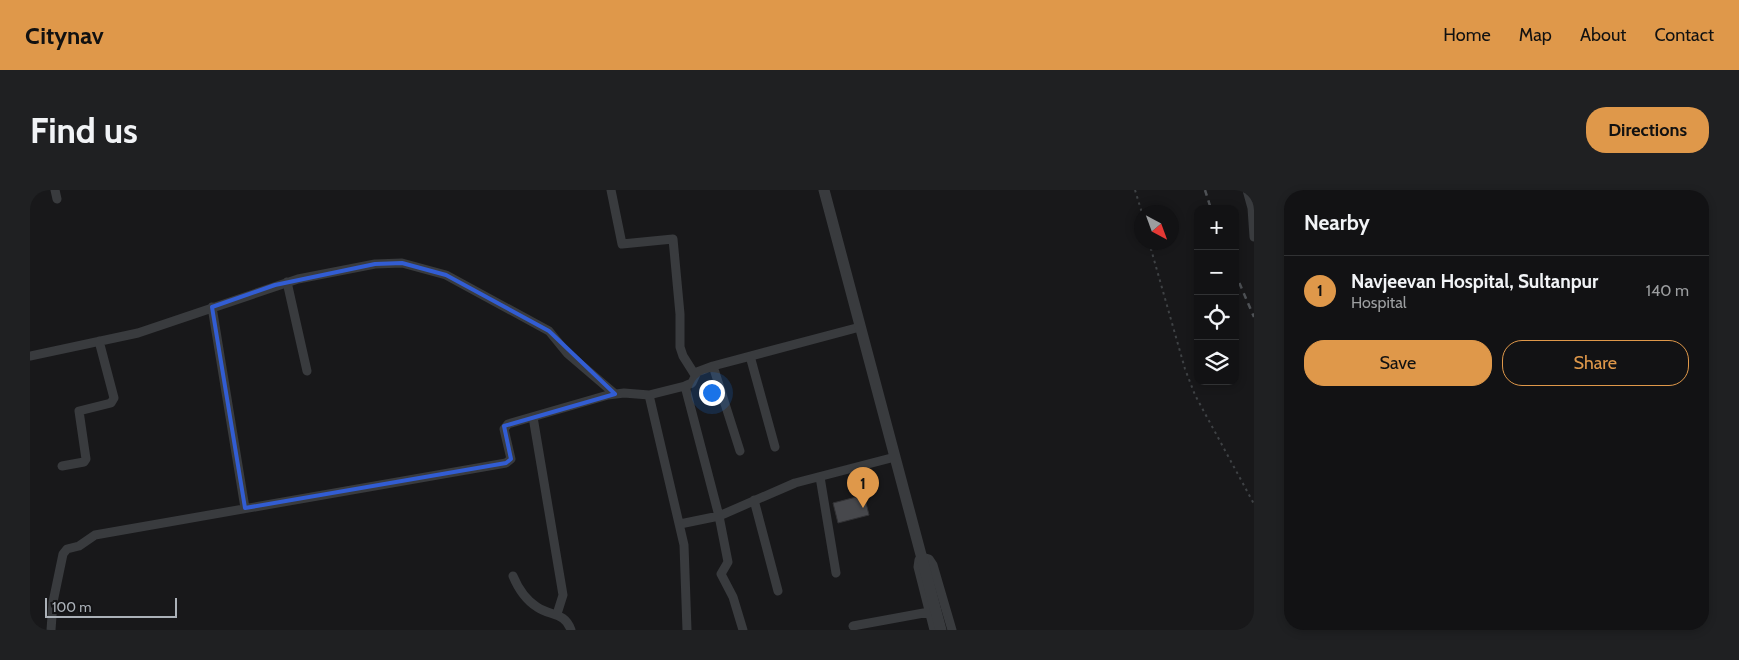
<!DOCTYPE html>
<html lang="en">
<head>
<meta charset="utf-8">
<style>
	body { margin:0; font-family:Cabin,sans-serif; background:#1f2022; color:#f1f3f6 }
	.controls { position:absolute; right:15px; top:15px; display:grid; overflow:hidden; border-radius:10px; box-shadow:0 2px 8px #0003 }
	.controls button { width:45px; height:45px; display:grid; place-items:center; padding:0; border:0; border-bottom:1px solid #313234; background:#121214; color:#f1f3f6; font:25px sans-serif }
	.compass { position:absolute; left:1104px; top:15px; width:45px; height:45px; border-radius:50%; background:#121214; box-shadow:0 2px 8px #0003; rotate:139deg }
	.scale { position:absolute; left:15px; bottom:12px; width:132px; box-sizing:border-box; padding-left:5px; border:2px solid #abb1b8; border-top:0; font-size:14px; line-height:18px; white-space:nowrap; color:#abb1b8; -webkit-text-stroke:4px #131315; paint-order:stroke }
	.you { position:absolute; left:681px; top:202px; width:18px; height:18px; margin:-12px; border:4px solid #fff; border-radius:50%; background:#1a73e8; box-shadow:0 0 0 8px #1a73e833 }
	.badge { display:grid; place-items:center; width:32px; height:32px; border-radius:50%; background:#df984a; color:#111; font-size:16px; font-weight:700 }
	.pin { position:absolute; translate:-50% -41px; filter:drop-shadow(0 1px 2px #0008) }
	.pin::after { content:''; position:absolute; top:26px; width:18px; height:15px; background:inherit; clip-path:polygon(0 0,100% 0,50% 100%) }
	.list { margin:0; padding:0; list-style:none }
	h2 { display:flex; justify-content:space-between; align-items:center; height:65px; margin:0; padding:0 20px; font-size:21px }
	h2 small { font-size:16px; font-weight:400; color:#9c9ea0 }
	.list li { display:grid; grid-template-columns:32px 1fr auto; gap:15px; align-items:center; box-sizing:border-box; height:70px; padding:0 20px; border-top:1px solid #313234 }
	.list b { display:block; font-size:19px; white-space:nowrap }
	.list p { margin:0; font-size:16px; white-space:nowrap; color:#9c9ea0 }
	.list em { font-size:16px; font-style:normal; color:#9c9ea0 }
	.actions { display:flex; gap:10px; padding:15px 20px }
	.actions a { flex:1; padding:11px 0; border:1px solid #df984a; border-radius:20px; text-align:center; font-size:18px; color:#df984a }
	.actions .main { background:#df984a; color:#111 }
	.icon { flex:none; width:28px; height:28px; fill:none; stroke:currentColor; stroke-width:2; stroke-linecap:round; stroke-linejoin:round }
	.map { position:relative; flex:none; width:1224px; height:440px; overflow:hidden; border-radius:20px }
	header { display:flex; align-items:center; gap:30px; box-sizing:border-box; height:70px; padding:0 25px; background:#df984a; color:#111 }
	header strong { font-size:24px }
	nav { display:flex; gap:28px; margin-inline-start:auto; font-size:18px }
	.intro { display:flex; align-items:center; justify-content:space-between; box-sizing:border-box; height:120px; padding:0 30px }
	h1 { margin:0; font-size:35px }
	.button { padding:12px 22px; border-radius:20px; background:#df984a; color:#111; font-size:18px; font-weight:700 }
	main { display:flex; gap:30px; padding:0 30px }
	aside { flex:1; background:#121214; border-radius:20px; box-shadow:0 2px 8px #0003 }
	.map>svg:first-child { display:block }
</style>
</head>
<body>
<header>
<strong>Citynav</strong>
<nav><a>Home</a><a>Map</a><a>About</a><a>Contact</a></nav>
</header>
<div class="intro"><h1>Find us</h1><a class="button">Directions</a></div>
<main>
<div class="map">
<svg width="1224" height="440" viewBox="0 0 1224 440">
	<rect width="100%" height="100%" fill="#18181a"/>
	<!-- building -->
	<path fill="#47484c" stroke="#323235" d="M834 305 839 325 808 333 803 313Z"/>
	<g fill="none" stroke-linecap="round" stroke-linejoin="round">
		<!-- path -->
		<path stroke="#3f4245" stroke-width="2" stroke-dasharray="2.5 4" stroke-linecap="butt" d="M1105 0 1112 23
			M1119 52 1155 179 1165 205 1224 314"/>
		<!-- minor -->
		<path stroke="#393b3e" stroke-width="9" d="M25 0 27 9
			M581 0 592 54 643 49 650 124V157L653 166 665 185
			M1217 0 1222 18 1224 47
			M257 92 277 181
			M182 117 215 318
			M0 166 108 143 268 89 345 74 372 73 416 85 519 141 537 163 585 204
			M720 166 745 257
			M683 176 710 261
			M655 196 689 326 698 372 691 384 703 407 713 440
			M619 205 654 355 657 440
			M503 227 533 405 527 424
			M32 276 54 272 56 269 49 221 81 213 84 208 69 151
			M790 287 806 383
			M724 310 748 401
			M650 334 689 326 765 293 865 267
			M483 386C488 398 496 410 507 417 520 426 535 422 541 440
			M823 436 899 422
			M21 440 23 412 33 364 37 359 49 356 65 345 476 273 481 269 474 239 478 234 578 205 594 203 619 205 655 196 662 193 667 182 683 176 830 137
			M904 440 888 377 889 370 892 367 899 369 903 375 922 440"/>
		<!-- tertiary -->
		<path stroke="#393b3e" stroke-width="11" d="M794 0 911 440"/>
		<!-- rail -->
		<path stroke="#4e5155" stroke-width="2.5" stroke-dasharray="6 5" stroke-linecap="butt" d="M1175 0 1181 19
			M1205 83 1224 127"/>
	</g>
	<!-- marked area -->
	<path fill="none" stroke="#325dd3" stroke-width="4" stroke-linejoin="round" d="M372 73 416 85 519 141 585 204 474 236 481 269 476 273 215 318 182 117 245 95 345 74Z"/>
</svg>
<div class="controls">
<button>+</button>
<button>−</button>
<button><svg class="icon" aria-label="locate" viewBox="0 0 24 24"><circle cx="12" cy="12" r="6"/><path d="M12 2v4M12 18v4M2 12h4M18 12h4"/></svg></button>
<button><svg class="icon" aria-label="layers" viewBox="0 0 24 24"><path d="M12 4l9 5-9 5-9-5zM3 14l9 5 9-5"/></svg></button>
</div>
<svg class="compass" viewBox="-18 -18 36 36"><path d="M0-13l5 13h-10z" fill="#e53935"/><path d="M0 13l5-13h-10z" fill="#9c9ea0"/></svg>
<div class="scale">100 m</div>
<div class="you"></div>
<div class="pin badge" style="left:833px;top:318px">1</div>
</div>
<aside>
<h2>Nearby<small></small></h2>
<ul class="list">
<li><span class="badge">1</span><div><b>Navjeevan Hospital, Sultanpur</b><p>Hospital</p></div><em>140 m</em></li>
</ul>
<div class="actions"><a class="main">Save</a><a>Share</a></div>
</aside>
</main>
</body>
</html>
